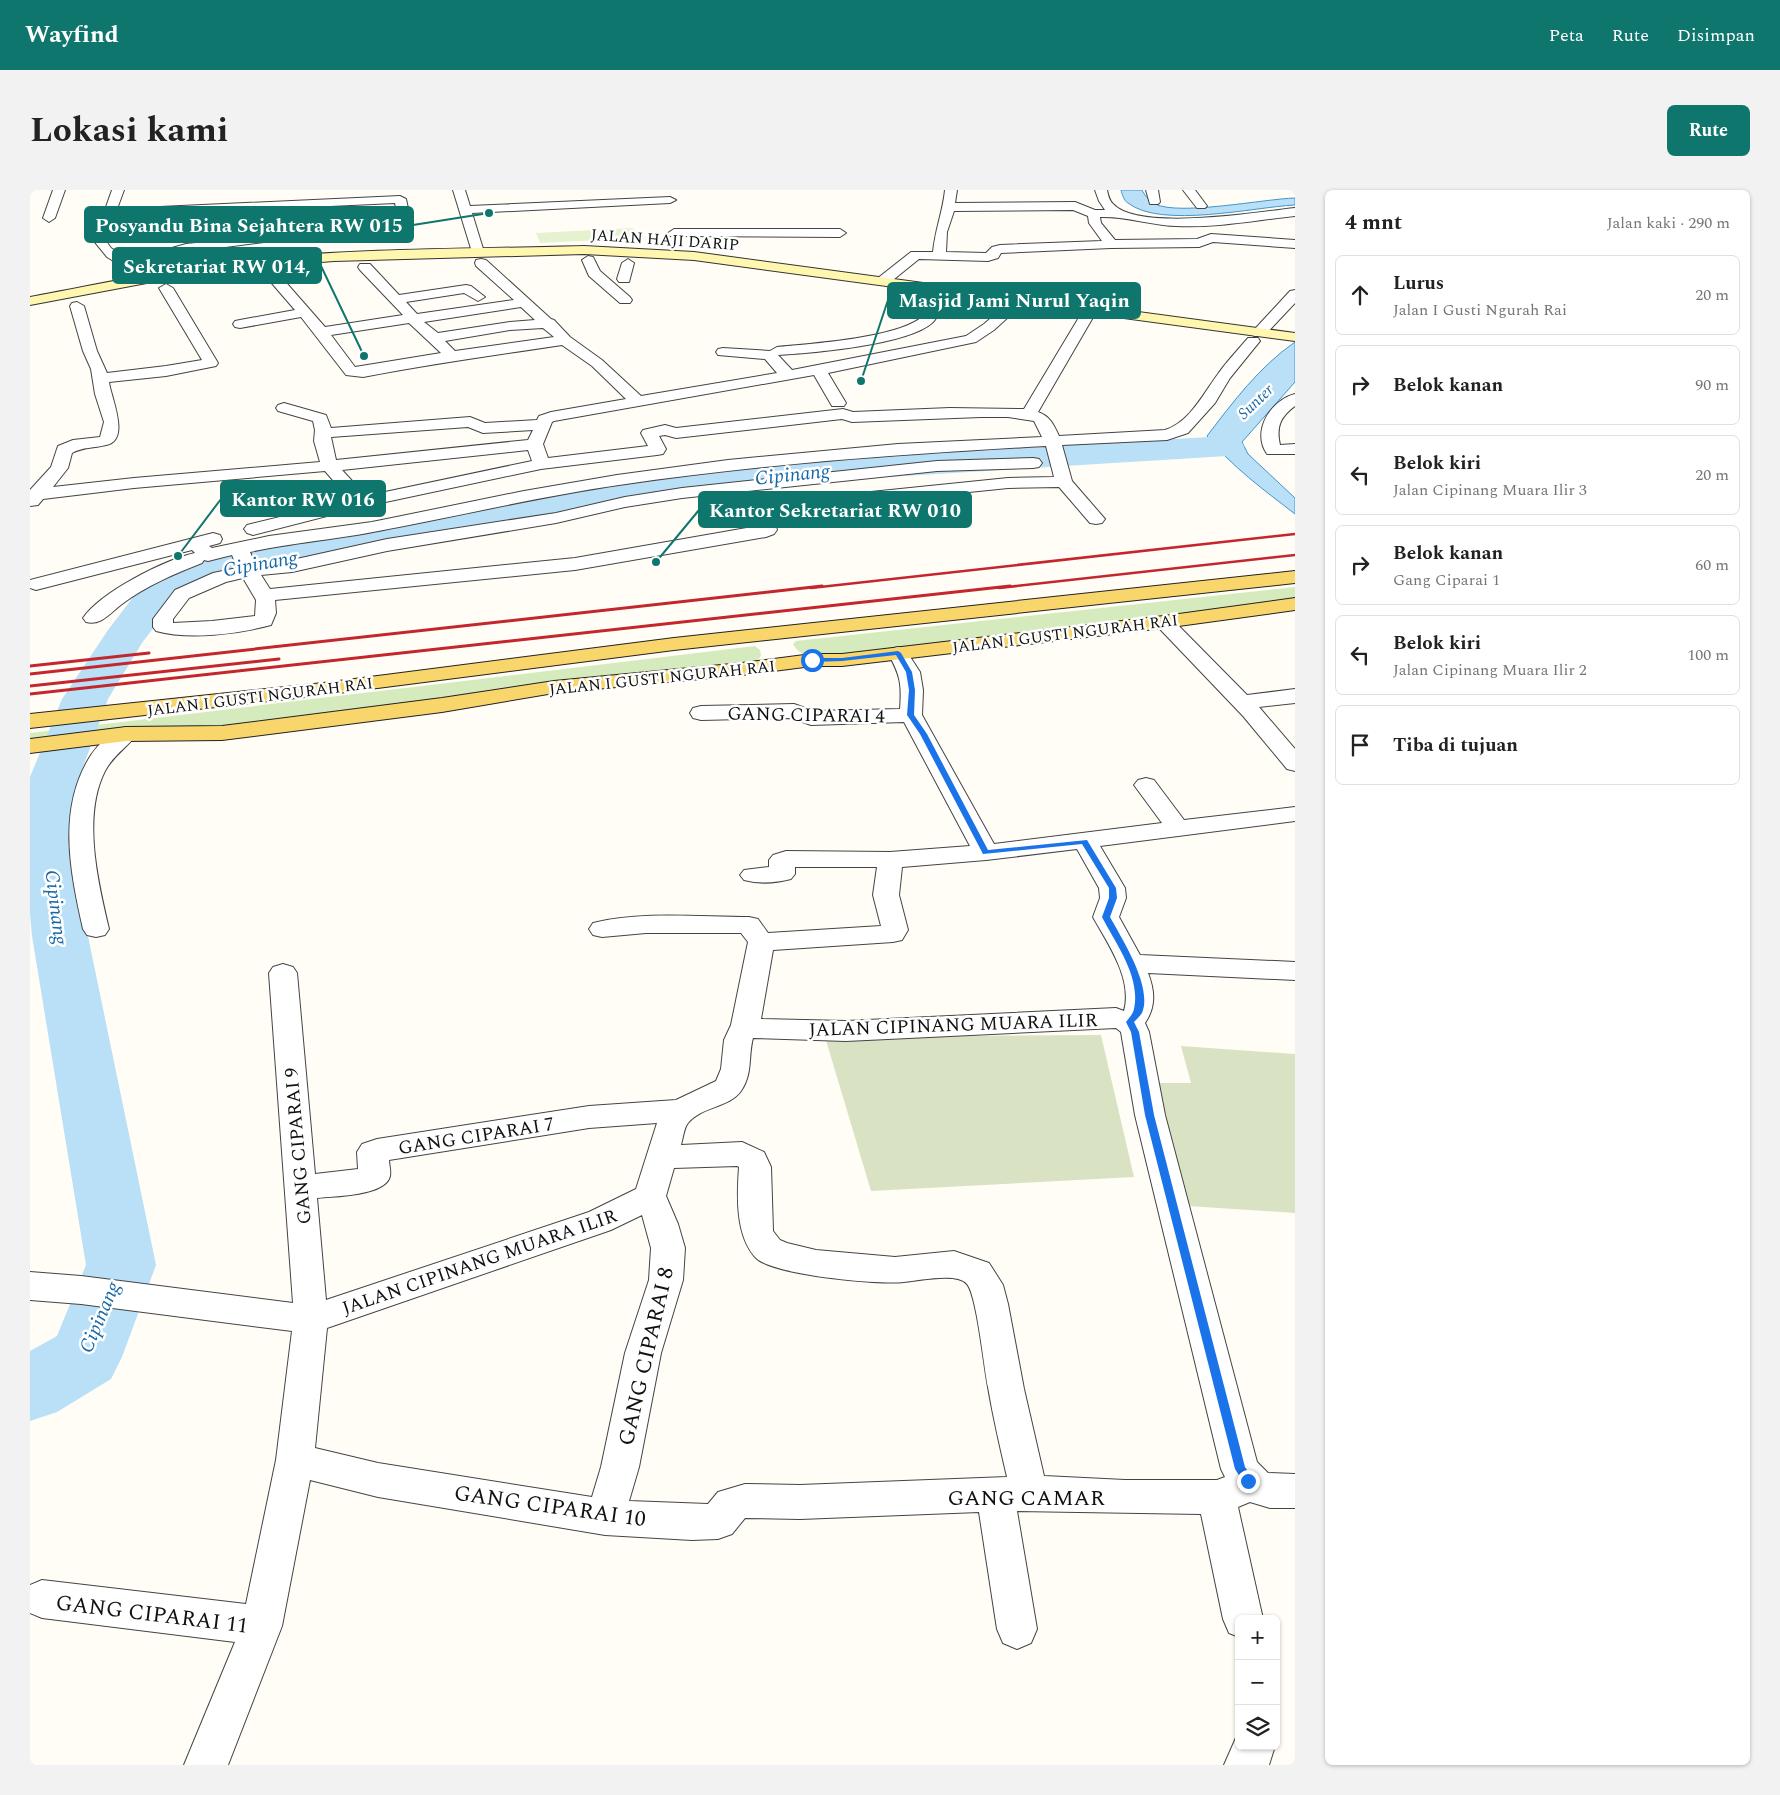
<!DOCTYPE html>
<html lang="id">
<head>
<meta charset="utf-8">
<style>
	body { margin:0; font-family:Spectral,serif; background:#f2f2f2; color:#222 }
	.controls { position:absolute; right:15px; bottom:15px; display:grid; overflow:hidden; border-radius:8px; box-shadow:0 1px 4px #0004 }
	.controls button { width:45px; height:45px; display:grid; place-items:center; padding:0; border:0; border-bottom:1px solid #e0e0e0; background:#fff; color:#222; font:25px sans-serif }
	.stop { position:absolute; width:15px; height:15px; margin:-11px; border:4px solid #1a73e8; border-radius:50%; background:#fff }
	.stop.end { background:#1a73e8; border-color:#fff; box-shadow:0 1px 5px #0008 }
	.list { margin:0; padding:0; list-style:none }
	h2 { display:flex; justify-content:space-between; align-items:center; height:65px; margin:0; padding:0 20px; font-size:21px }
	h2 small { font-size:16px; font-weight:400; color:#767676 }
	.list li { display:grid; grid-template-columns:32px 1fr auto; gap:15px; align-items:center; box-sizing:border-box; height:80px; margin:0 10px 10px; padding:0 10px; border:1px solid #e0e0e0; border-radius:8px }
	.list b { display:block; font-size:19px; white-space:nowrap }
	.list p { margin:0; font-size:16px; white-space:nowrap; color:#767676 }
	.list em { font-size:16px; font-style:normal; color:#767676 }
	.icon { flex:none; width:28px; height:28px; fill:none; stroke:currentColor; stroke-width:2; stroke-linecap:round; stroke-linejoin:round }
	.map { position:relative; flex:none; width:1265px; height:1575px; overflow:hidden; border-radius:8px }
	header { display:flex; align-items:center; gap:30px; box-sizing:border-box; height:70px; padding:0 25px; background:#0f766e; color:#fff }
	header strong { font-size:24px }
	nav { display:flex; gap:28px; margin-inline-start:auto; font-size:18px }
	.intro { display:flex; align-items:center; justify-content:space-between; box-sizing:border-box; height:120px; padding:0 30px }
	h1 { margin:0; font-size:35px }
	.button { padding:12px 22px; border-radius:8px; background:#0f766e; color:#fff; font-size:18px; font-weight:700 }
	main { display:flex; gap:30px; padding:0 30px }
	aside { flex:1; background:#fff; border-radius:8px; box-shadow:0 1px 4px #0004 }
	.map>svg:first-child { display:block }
</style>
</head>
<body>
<header>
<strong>Wayfind</strong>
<nav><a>Peta</a><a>Rute</a><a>Disimpan</a></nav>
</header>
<div class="intro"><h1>Lokasi kami</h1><a class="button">Rute</a></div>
<main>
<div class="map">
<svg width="1265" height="1575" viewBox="0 0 1265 1575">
	<rect width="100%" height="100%" fill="#fffdf5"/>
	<!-- green -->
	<path fill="#d5ebbd" d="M1265 397V414L812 470C795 468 772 471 763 454L766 451Z
		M725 456 730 460 731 466 724 474 412 515 0 556V543Z"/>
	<!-- cemetery -->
	<path fill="#d9e3c4" d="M1071 845 1104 987 841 1001 795 847Z
		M1151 856 1265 864V1023L1158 1016 1122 893H1161Z"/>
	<!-- pitch -->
	<path fill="#e6f2cf" d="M603 38 611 48 510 53 506 43Z"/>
	<!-- water -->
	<path fill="#b9e0f7" stroke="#3f96cf" d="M1091 0H1112C1114 5 1120 11 1125 14 1150 26 1233 9 1265 8V15C1224 17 1131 39 1098 13 1094 11 1092 4 1091 0Z
		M1265 152V192L1212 252 1218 264 1265 308V324C1234 300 1202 277 1177 246 1203 212 1229 177 1265 152Z"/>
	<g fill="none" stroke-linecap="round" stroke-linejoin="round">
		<!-- river -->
		<path fill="#b9e0f7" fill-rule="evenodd" d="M1197 246 1209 249 1214 256 1209 263 1197 266 809 290 615 310 272 377 222 383 181 395 137 420 112 453 78 509 49 588 45 652 58 746 126 1075 92 1167 81 1189 27 1222 0 1231V1161L27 1146 56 1075 2 746 0 724V587L32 509 78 440 107 402 153 377 218 359 272 353 615 288 809 268Z"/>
		<defs>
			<path id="street" d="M23 0H35L25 28 19 32 13 28Z
				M82 0H94L87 19 370 6 376 9 383 42 377 46 234 52 157 62 130 70 105 74 116 83 109 87 77 67 64 51ZM365 13 370 39 230 44 225 47 156 54 128 62 96 68 81 58 76 51 85 26Z
				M423 0H435L440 16 640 7 646 10 640 13 442 23 454 62 448 66 442 62Z
				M915 0H927L925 13 1045 12 1065 20H1075L1069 11 1065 0H1077C1078 5 1079 10 1083 14 1109 42 1228 22 1265 18V26C1226 30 1186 38 1146 36 1120 35 1095 26 1070 27L1071 33 1085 50 1167 49 1181 44 1265 50V58L1183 52 1169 57 1081 58 971 63 968 68 958 71 889 69 858 94H848L846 91 848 88 881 62H903C905 40 913 21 915 0ZM1043 20 1058 26 1059 33 1072 51 970 55 962 57 956 63 916 62 917 42 924 21Z
				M1116 0H1128L1130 12 1128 14H1120Z
				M1153 0H1165L1177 16 1175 18H1167Z
				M644 39H810L816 43 810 47 640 46 638 43Z
				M558 66 563 67 570 81 600 107 602 110 600 113H590L559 86 552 70Z
				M451 69 456 70 521 129 524 130 540 147 572 170 611 206 747 183 735 169 688 165 686 162 688 159 693 158 740 161 747 157C779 154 870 148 893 126 898 121 899 112 903 106H913L915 109C911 117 909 127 902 133 877 155 782 163 748 165L762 180 936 146 954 134 984 108H994L996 111 964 140 946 152 798 183 816 213 814 216H802L784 185 524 231 522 232 513 254 518 268 618 256 611 243 613 240 635 235 646 238 813 219 823 222 920 218 994 219 1048 129 1050 126H1060L1062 129 1008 222C1020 226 1024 235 1029 246L1135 240C1160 232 1173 204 1188 184 1197 171 1208 160 1218 148H1228L1230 151 1200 188 1185 213 1158 243 1137 250 1032 255 1042 291 1075 329 1072 333 1066 334 1060 333 1029 297 978 298 841 312 842 319 836 325 830 326 745 334 747 340 744 344 736 347 545 380 245 410 246 423 241 435C208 444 159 450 126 441L123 437V429L145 400 183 383 207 378 202 365 178 371 174 370 172 373C144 384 116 396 92 414 80 423 71 436 56 432L53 428C71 402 134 370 165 363L162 360 6 400 0 398V390L183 343 190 345 192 349 190 353 179 356 182 358 239 346 342 332 494 301 587 285 698 270 868 254 1012 247 1004 231 978 227H951L822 232 812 229 646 248 635 245 629 246 636 259 633 264 627 265 511 279 332 317 223 345 217 343 214 339 217 335 320 310 295 281 104 298 13 309 8 315 0 316V300L21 277 28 256 43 250 70 247 74 232 65 204 61 179 53 161 40 116 42 113 47 112 54 116 67 161 77 183 136 176 172 170 129 98 136 94 143 98 188 173 186 176 136 186 79 192C81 208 101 250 76 255 65 258 52 257 42 263L38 278 23 297 104 288 290 272 284 251 285 240 283 231 248 221 246 218 248 215 254 213 296 225 301 238 440 227 455 233 507 230 509 226 521 222 596 209 562 176 532 155C466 165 399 174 333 187L316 185 271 127 210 138 205 137 203 134 205 131 210 130 265 120 233 83 240 79 245 80 295 137 373 125 330 80 328 77 330 74H340L369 105 436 95 441 96 455 107 448 111 434 103 376 112 387 124 484 110 446 76 445 73 446 70ZM491 117 505 130 480 132 408 143 394 132ZM379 133 411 163 325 177 301 145ZM513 138 524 147 425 161 415 151 480 140ZM438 237 453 243 503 240 498 250 306 270 301 247ZM1016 256 1024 287 978 288 831 303 825 304 822 308 824 316 735 324 729 325 726 329 728 336 545 368 240 399 231 385 262 382 357 361 526 333 595 317 652 308 907 281 1003 278 1009 277 1012 273 1009 269 1003 268 907 271 652 298 595 307 526 323 357 349 262 370 225 374 220 362C260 353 302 350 343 342 425 327 506 307 589 295 731 274 873 264 1016 256ZM498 260 502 271 336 306 312 280ZM213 388 226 410 225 426 182 431 143 433V429L159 408 196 392Z
				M598 69 604 73 599 92H589L587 89 592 73Z
				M1265 100V113L1234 146H1224L1222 143 1224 140 1260 101Z
				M1265 204V216C1250 227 1246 237 1250 255L1265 254V264H1237C1221 241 1241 210 1265 204Z
				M1134 426 1141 428 1217 505 1265 499V513L1229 517 1265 559V581L1257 579 1213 526 1127 436 1124 432 1127 428Z
				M868 457 875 459 890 482 893 500 892 525 964 654 1132 633 1104 595 1108 590 1116 588 1124 590 1154 630 1265 617V631L1070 656 1095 698 1096 708 1089 727 1110 765 1265 772V790L1118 783C1125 801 1126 817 1115 833L1119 842 1135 925 1227 1272 1238 1283 1265 1284V1318H1240L1220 1312 1208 1317 1233 1429H1209V1447L1199 1443 1193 1429 1171 1324 987 1321 1007 1439 1001 1453 987 1459 973 1453 967 1439 949 1322 770 1329 715 1328 702 1344 688 1349 662 1350 575 1345 348 1307 280 1290 252 1436 198 1575H154L205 1452 12 1428 0 1423V1395L12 1390 216 1414 246 1270 262 1141 51 1114 0 1110V1082L51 1086 263 1113 239 783 243 777 253 774 263 777 267 783 285 984 328 979 327 962 332 954 347 949 559 916 646 910 686 891 691 879 694 850 701 835 718 752 711 743H616L572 747 563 745 559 739 563 733C610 721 670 727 719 727L728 729 738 743 851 736 843 705 847 677H765V684L761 689C746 693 729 694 714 690L710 685 714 680 739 677V670L743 665 756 661 860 662 940 656 874 532 781 535 761 528 671 530 663 528 660 523 663 518 671 516 764 514 784 521 870 519C872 493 870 485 858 463L861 459ZM1047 659 1069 698 1070 708 1063 727C1078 754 1103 789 1094 821L1086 818 816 831 731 829 743 760 863 752 872 750 878 740 869 705 872 677 956 670ZM1086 838 1091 842 1105 925 1191 1279 1195 1287 1187 1290H1095L1014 1286 994 1199 978 1114 973 1095 959 1073 924 1061 865 1067 786 1060 757 1053 750 1050 743 1041 741 977 734 962 712 952 651 955C653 948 654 938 658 933 672 916 699 918 711 901 723 884 718 866 723 848L816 851ZM627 933 606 999 559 1022 296 1110 287 1008C304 1006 356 1006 360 986 361 981 359 974 359 970L559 938ZM707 976 709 977C707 1005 705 1046 726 1068 743 1085 848 1095 874 1092 888 1091 927 1082 937 1094 947 1106 954 1178 958 1197 963 1227 970 1257 977 1287L770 1295 715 1294 688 1302 678 1314 599 1311 609 1277 631 1163 653 1090 655 1058 648 1034 636 1006 644 978ZM612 1025 621 1058 619 1090 595 1163 571 1277 562 1307 348 1273 285 1258 297 1138 581 1040Z
				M96 537 104 539 107 544C97 558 84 564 75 581 52 626 68 693 79 739L75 745 66 747 57 745 53 739C40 681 27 618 61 565 69 553 82 541 96 537Z
				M1209 1541V1556H1245L1239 1575H1194Z"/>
			<path id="secondary" d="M554 56 664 62 1265 143V151L664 70 554 64 304 71 225 77 159 85 0 115V107C75 93 149 77 224 69 334 58 444 59 554 56Z"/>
			<path id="primary" d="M1265 381V393L644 460 293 505 0 538V524L293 493 644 448Z
				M1265 408V420L1134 438 812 476H782L712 485 524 503 412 522 192 550 96 551 0 563V549L96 537 192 536 412 508 524 491 712 473 782 464H812L1134 426Z"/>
		</defs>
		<!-- street casing -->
		<use href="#street" stroke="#444" stroke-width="2"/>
		<!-- secondary casing -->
		<use href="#secondary" stroke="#333" stroke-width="2"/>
		<!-- primary casing -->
		<use href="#primary" stroke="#222" stroke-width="2"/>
		<!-- street -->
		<use href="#street" fill="#fff" fill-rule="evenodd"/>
		<!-- secondary -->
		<use href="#secondary" fill="#fff6b0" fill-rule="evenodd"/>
		<!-- primary -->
		<use href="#primary" fill="#f9d66b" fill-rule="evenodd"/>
		<!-- rail-far1 -->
		<path stroke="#c4262e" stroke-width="2.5" d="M781 398 1265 344
			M969 398 1265 365"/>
		<!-- rail -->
		<path stroke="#c4262e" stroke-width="3" d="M0 476 119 463
			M0 484 792 396
			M0 496 249 469
			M0 504 980 396"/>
	</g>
	<!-- route -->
	<path fill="#1a73e8" d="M868 461 871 463 882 482 885 500 884 525 897 544 958 660 1057 650 1086 698 1087 708 1080 727C1092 749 1123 797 1112 823 1110 826 1107 829 1104 832L1109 842 1124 925 1215 1277 1224 1291 1222 1295H1215L1205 1279 1115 925 1101 842 1096 832C1099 828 1103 824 1104 819 1111 787 1086 754 1072 727L1079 708V698L1052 654 953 664 890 544 877 525 879 500 876 482 866 465 812 471 782 472 778 470 782 468H812Z"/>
	<g text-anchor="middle" stroke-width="5" stroke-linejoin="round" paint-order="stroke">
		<!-- far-street labels -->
		<g font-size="16" fill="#111" stroke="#fff">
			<text transform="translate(635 49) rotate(4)" y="6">JALAN HAJI DARIP</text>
			<text transform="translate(1035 443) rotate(-7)" y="6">JALAN I GUSTI NGURAH RAI</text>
			<text transform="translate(632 487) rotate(-6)" y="6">JALAN I GUSTI NGURAH RAI</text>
			<text transform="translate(230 506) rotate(-7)" y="6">JALAN I GUSTI NGURAH RAI</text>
		</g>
		<!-- far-water labels -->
		<g font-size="16" font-style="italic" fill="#1768a6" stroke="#fff">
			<text transform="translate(1225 211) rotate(-44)" y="6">Sunter</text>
		</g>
		<!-- street labels -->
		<g font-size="19" fill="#111" stroke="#fff">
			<text transform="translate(776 524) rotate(1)" y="7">GANG CIPARAI 4</text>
			<text transform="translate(923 834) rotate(-2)" y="7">JALAN CIPINANG MUARA ILIR</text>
			<text transform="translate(446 945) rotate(-9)" y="7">GANG CIPARAI 7</text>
			<text transform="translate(267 956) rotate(-95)" y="7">GANG CIPARAI 9</text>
			<text transform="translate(449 1071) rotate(-19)" y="7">JALAN CIPINANG MUARA ILIR</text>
		</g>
		<!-- water labels -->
		<g font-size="20" font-style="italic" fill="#1768a6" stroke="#fff">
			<text transform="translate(762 284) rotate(-6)" y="7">Cipinang</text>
			<text transform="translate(230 373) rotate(-10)" y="7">Cipinang</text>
			<text transform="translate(27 717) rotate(83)" y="7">Cipinang</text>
			<text transform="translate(69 1127) rotate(-67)" y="7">Cipinang</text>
		</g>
		<!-- near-street labels -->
		<g font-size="22" fill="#111" stroke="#fff">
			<text transform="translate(615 1166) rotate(-77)" y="8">GANG CIPARAI 8</text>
			<text x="996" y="1315">GANG CAMAR</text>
			<text transform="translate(520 1315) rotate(8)" y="8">GANG CIPARAI 10</text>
			<text transform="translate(122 1423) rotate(7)" y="8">GANG CIPARAI 11</text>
		</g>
	</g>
	<!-- callouts -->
	<path fill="none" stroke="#0f766e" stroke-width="2" d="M459 23L383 35M334 166L291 76M831 191L858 110M148 366L191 309M626 372L669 320"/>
	<g fill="#0f766e" stroke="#fff" stroke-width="2">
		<circle cx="459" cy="23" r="5"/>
		<circle cx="334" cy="166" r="5"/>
		<circle cx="831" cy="191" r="5"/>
		<circle cx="148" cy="366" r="5"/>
		<circle cx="626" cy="372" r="5"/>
	</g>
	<g fill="#0f766e" stroke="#0f766e" stroke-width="2">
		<rect x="55" y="17" width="328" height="35" rx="5"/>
		<rect x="83" y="58" width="208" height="35" rx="5"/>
		<rect x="858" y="93" width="252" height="35" rx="5"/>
		<rect x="191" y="291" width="164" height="35" rx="5"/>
		<rect x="669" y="302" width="272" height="35" rx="5"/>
	</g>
	<g font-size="20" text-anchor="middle" font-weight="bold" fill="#fff">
		<text x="219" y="42">Posyandu Bina Sejahtera RW 015</text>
		<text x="187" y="83">Sekretariat RW 014,</text>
		<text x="984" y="117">Masjid Jami Nurul Yaqin</text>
		<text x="273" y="316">Kantor RW 016</text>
		<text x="805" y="327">Kantor Sekretariat RW 010</text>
	</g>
</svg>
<div class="controls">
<button>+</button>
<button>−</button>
<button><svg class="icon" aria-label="layers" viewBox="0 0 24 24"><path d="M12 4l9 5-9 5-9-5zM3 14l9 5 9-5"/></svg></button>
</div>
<div class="stop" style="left:782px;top:470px"></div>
<div class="stop end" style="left:1218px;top:1291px"></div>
</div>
<aside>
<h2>4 mnt<small>Jalan kaki · 290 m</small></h2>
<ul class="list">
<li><svg class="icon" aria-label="ahead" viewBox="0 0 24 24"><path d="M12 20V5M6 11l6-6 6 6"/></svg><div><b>Lurus</b><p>Jalan I Gusti Ngurah Rai</p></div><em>20 m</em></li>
<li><svg class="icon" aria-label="right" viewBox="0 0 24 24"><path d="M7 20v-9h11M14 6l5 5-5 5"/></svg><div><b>Belok kanan</b></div><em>90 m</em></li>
<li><svg class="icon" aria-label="left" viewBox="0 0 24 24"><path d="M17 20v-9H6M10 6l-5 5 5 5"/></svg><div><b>Belok kiri</b><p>Jalan Cipinang Muara Ilir 3</p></div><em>20 m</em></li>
<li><svg class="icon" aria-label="right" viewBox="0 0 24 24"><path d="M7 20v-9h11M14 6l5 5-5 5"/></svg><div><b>Belok kanan</b><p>Gang Ciparai 1</p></div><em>60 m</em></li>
<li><svg class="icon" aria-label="left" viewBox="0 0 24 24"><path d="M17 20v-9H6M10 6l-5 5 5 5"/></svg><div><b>Belok kiri</b><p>Jalan Cipinang Muara Ilir 2</p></div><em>100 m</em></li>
<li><svg class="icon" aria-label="arrive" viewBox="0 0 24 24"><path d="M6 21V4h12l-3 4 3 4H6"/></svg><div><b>Tiba di tujuan</b></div></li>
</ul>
</aside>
</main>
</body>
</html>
